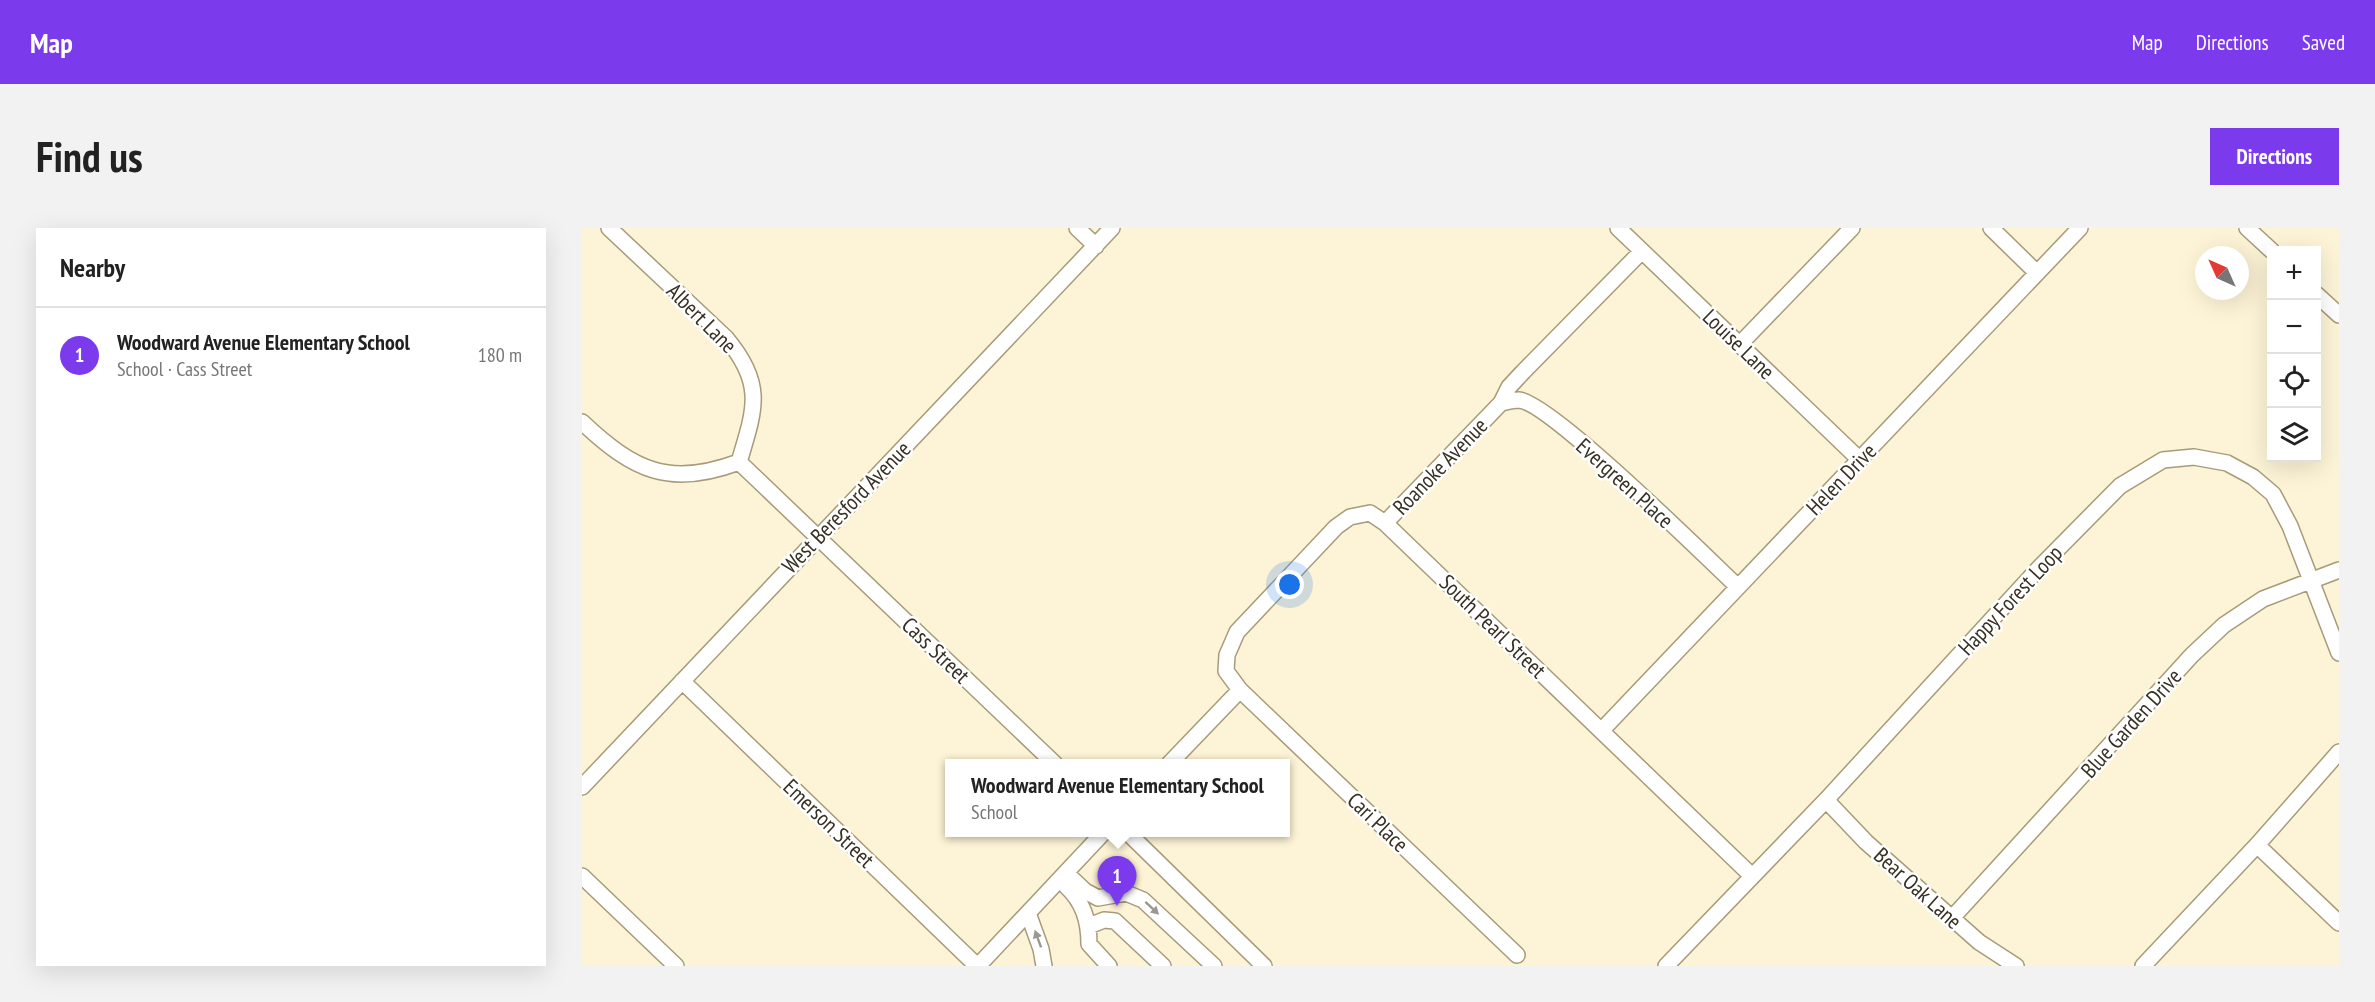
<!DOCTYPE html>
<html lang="en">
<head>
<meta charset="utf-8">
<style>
	body { margin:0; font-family:"PT Sans Narrow",sans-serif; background:#f2f2f2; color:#222 }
	.controls { position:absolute; right:18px; top:18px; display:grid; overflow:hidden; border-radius:0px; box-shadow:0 6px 24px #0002 }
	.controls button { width:54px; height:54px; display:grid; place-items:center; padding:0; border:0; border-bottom:2px solid #e0e0e0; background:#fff; color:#222; font:30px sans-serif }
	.compass { position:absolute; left:1613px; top:18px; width:54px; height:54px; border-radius:50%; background:#fff; box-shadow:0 6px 24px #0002; rotate:315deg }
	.you { position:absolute; left:708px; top:357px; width:21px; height:21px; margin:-15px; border:4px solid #fff; border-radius:50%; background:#1a73e8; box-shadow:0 0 0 9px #1a73e833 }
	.badge { display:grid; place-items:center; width:39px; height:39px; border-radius:50%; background:#7c3aed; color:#fff; font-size:20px; font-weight:700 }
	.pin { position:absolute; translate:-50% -50px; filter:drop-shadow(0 2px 3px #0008) }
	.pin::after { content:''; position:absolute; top:32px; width:21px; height:18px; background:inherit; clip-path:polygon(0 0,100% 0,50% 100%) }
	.popup { position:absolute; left:363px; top:531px; width:345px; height:78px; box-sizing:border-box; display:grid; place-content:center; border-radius:0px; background:#fff; filter:drop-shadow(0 2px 4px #0005); font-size:20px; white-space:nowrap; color:#767676 }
	.popup b { font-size:22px; color:#222 }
	.popup::after { content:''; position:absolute; left:50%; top:100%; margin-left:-12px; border:12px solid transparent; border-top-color:#fff }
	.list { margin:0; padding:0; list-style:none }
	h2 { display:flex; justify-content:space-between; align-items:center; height:78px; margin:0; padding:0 24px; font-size:26px }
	h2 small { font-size:20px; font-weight:400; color:#767676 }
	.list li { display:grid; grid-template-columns:39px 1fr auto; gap:18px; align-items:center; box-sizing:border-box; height:96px; padding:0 24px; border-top:2px solid #e0e0e0 }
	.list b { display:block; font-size:22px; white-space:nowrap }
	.list p { margin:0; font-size:20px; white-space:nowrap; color:#767676 }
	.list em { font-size:20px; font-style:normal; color:#767676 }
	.icon { flex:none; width:33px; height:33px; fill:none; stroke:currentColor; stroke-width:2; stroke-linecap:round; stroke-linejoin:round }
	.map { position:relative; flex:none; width:1757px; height:738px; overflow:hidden; border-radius:0px }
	header { display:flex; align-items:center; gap:36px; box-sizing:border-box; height:84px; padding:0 30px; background:#7c3aed; color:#fff }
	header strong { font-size:28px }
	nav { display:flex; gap:33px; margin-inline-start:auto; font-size:21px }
	.intro { display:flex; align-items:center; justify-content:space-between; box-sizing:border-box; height:144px; padding:0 36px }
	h1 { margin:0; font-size:42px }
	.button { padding:15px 27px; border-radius:0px; background:#7c3aed; color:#fff; font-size:21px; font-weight:700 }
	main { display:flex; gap:36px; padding:0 36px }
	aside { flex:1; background:#fff; border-radius:0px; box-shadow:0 6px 24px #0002 }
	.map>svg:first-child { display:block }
</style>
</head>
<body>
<header>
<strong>Map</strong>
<nav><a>Map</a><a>Directions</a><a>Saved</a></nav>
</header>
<div class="intro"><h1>Find us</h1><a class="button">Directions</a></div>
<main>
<aside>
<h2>Nearby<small></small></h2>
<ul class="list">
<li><span class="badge">1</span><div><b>Woodward Avenue Elementary School</b><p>School · Cass Street</p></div><em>180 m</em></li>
</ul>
</aside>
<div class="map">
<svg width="1757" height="738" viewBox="0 0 1757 738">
	<rect width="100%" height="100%" fill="#fdf3d6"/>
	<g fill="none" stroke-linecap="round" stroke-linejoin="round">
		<defs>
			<path id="minor" d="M27 0 144 110C183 156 173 181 157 234
				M495 0 514 18
				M1036 0 1278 232
				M1409 0 1455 45
				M1665 0 1690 23
				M1734 66 1757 87
				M1158 116 1270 0
				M919 175C924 174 931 172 937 172 968 174 1125 330 1156 359
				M0 194C52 243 88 260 157 234
				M157 234 473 536
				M803 295 919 175 927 159 941 144 1060 23
				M100 453 395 738
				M658 462 935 727
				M1020 502 1498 0
				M587 536 658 462 644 443 645 427 655 404 754 299 768 289 788 285 803 295 1170 648
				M0 559 530 0
				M1244 572 1284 614 1397 714 1434 738
				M545 604 682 738
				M1675 617 1757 695
				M484 645 503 663 516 670 544 665 561 672 632 738
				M0 648 94 738
				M484 658C501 674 507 692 507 716L527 738
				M446 685 459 721 462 738
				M1370 690 1610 427 1642 397 1681 371 1757 342
				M507 698 522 692 533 693 581 738
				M396 738 522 604
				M1084 738 1244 572 1456 341 1538 258 1581 232 1612 229 1645 235 1671 249 1691 266 1708 298 1757 425
				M1561 738 1675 617 1757 524"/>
		</defs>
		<!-- minor casing -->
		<use href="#minor" stroke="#a79b79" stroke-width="18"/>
		<!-- minor -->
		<use href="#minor" stroke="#fff" stroke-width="15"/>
	</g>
	<!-- one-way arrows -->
	<defs><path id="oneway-solid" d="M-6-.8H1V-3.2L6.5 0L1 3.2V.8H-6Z" transform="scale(1.5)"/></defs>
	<g fill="#9b9891">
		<use href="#oneway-solid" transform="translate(570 680) rotate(43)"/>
		<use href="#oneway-solid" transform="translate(456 711) rotate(-110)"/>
	</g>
	<g text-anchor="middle" stroke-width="5" stroke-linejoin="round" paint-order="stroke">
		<!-- street labels -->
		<g font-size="22" fill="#373123" stroke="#fff">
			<text transform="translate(120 90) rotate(45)" y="8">Albert Lane</text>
			<text transform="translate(1157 116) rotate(44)" y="8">Louise Lane</text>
			<text transform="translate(858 238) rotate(-46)" y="8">Roanoke Avenue</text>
			<text transform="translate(1259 251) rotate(-46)" y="8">Helen Drive</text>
			<text transform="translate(1043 255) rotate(42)" y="8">Evergreen Place</text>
			<text transform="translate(264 279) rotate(-46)" y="8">West Beresford Avenue</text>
			<text transform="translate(1428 372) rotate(-47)" y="8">Happy Forest Loop</text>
			<text transform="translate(911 398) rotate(44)" y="8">South Pearl Street</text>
			<text transform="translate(354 422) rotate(44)" y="8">Cass Street</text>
			<text transform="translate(1549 495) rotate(-48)" y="8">Blue Garden Drive</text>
			<text transform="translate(796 594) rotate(44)" y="8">Cari Place</text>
			<text transform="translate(247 595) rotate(44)" y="8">Emerson Street</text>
			<text transform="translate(1336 660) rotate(42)" y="8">Bear Oak Lane</text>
		</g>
	</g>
</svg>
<div class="controls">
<button>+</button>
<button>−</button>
<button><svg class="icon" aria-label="locate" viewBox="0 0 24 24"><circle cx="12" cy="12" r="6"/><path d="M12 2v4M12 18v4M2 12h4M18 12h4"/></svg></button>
<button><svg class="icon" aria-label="layers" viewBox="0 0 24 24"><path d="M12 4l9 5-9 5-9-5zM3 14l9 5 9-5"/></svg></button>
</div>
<svg class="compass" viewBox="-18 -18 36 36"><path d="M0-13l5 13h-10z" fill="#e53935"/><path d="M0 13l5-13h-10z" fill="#767676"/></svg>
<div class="you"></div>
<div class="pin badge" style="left:535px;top:678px">1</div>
<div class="popup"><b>Woodward Avenue Elementary School</b>School</div>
</div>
</main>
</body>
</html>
